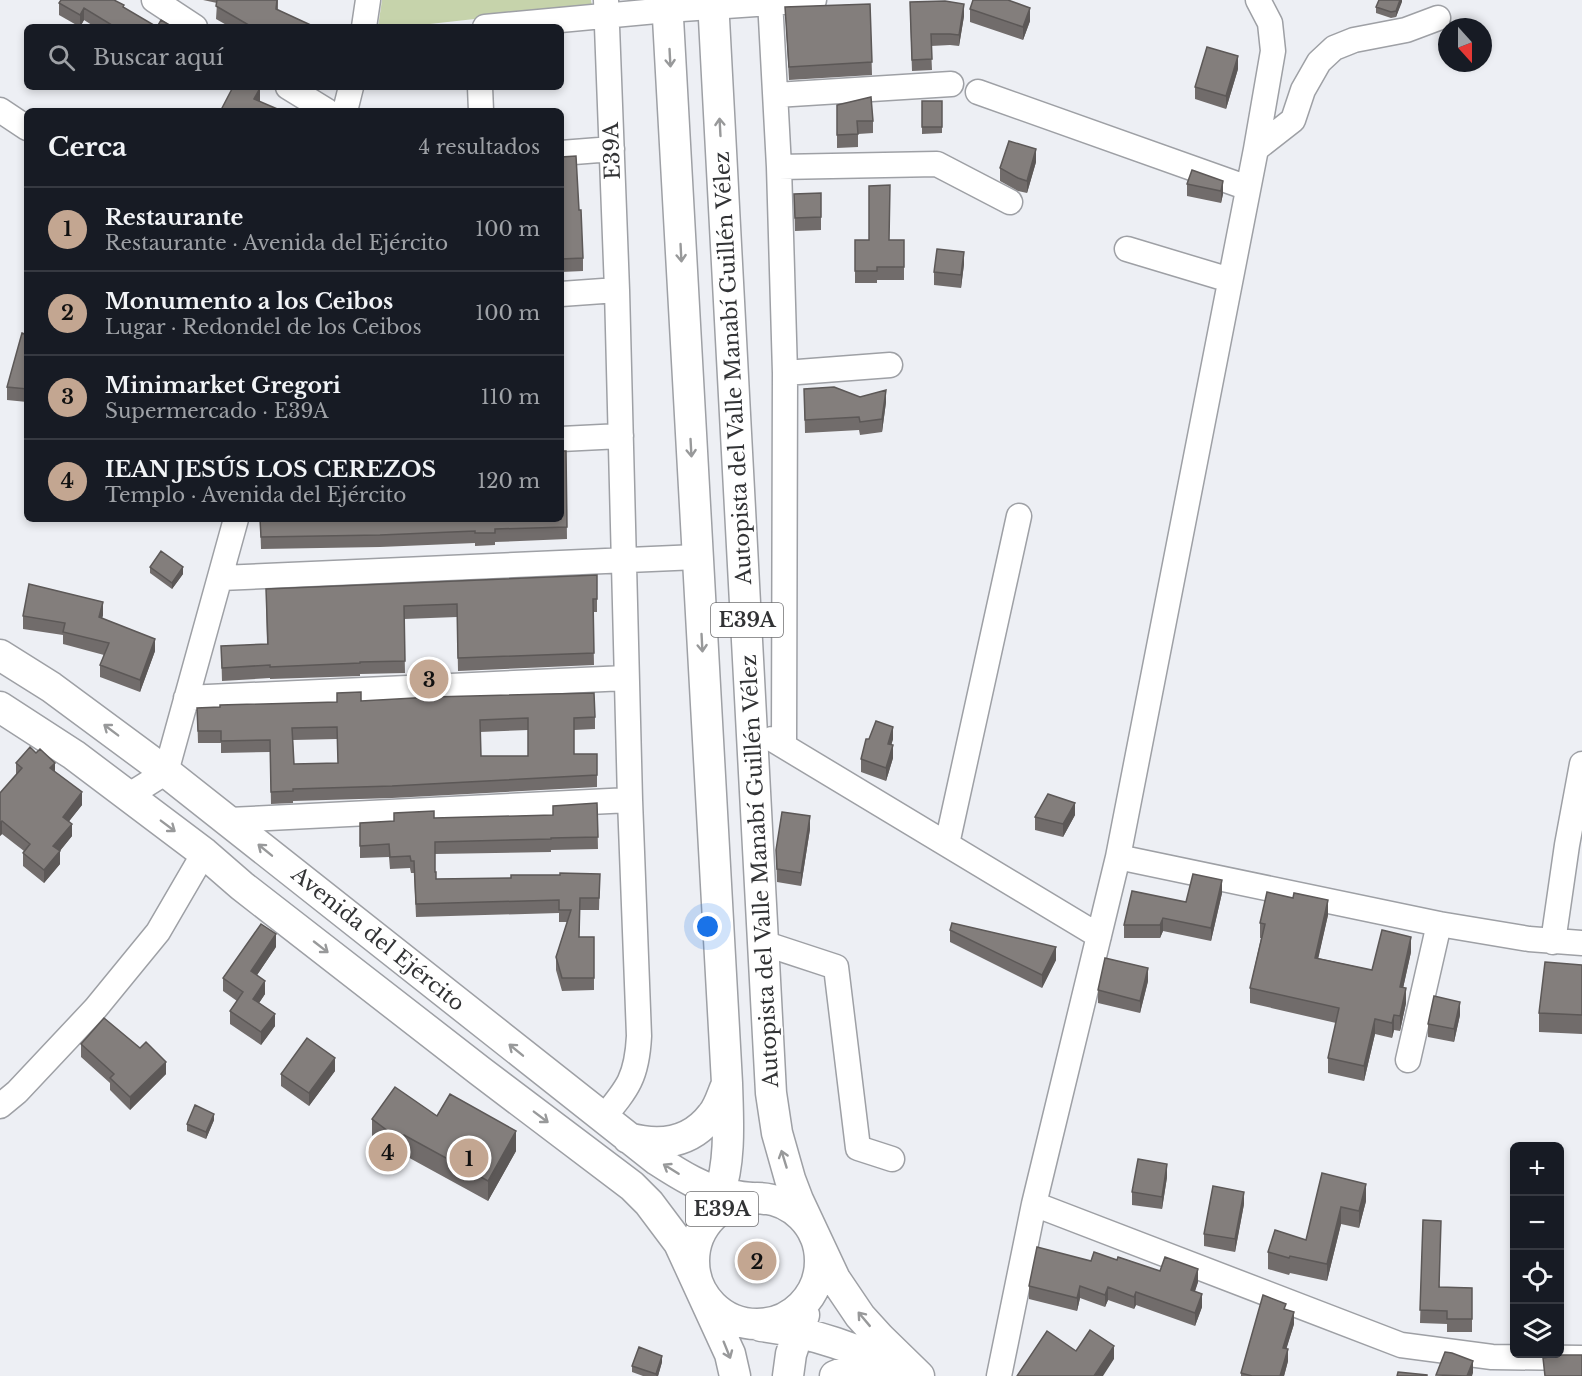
<!DOCTYPE html>
<html lang="es">
<head>
<meta charset="utf-8">
<style>
	body { margin:0; font-family:"Libre Baskerville",serif; background:#20242c; color:#f1f3f6 }
	.controls { position:absolute; right:18px; bottom:18px; display:grid; overflow:hidden; border-radius:9px; box-shadow:0 3px 9px #0003 }
	.controls button { width:54px; height:54px; display:grid; place-items:center; padding:0; border:0; border-bottom:2px solid #363941; background:#171b24; color:#f1f3f6; font:30px sans-serif }
	.compass { position:absolute; left:1438px; top:18px; width:54px; height:54px; border-radius:50%; background:#171b24; box-shadow:0 3px 9px #0003; rotate:159deg }
	.you { position:absolute; left:708px; top:927px; width:21px; height:21px; margin:-15px; border:4px solid #fff; border-radius:50%; background:#1a73e8; box-shadow:0 0 0 9px #1a73e833 }
	.badge { display:grid; place-items:center; width:39px; height:39px; border-radius:50%; background:#c3a691; color:#111; font-size:20px; font-weight:700 }
	.pin { position:absolute; translate:-50% -50%; border:3px solid #fff; box-shadow:0 2px 6px #0006 }
	.list { margin:0; padding:0; list-style:none }
	h2 { display:flex; justify-content:space-between; align-items:center; height:78px; margin:0; padding:0 24px; font-size:26px }
	h2 small { font-size:20px; font-weight:400; color:#9ea1a6 }
	.list li { display:grid; grid-template-columns:39px 1fr auto; gap:18px; align-items:center; box-sizing:border-box; height:84px; padding:0 24px; border-top:2px solid #363941 }
	.list b { display:block; font-size:22px; white-space:nowrap }
	.list p { margin:0; font-size:20px; white-space:nowrap; color:#9ea1a6 }
	.list em { font-size:20px; font-style:normal; color:#9ea1a6 }
	.icon { flex:none; width:33px; height:33px; fill:none; stroke:currentColor; stroke-width:2; stroke-linecap:round; stroke-linejoin:round }
	.map { position:relative; flex:none; width:1582px; height:1376px; overflow:hidden }
	.search { position:absolute; background:#171b24; box-shadow:0 3px 9px #0003; left:24px; top:24px; width:540px; height:66px; display:flex; align-items:center; gap:15px; box-sizing:border-box; padding:0 21px; border-radius:9px; color:#9ea1a6; font-size:22px }
	.panel { position:absolute; background:#171b24; box-shadow:0 3px 9px #0003; left:24px; top:108px; width:540px; height:414px; border-radius:9px }
	.map>svg:first-child { display:block }
</style>
</head>
<body>
<div class="map">
<svg width="1582" height="1376" viewBox="0 0 1582 1376">
	<rect width="100%" height="100%" fill="#edeff4"/>
	<!-- green -->
	<path fill="#c6d3ab" d="M382 0H591L592 6 403 27H378Z"/>
	<g fill="none" stroke-linecap="round" stroke-linejoin="round">
		<defs>
			<path id="minor" d="M154 0 195 27
				M770 0 779 167 785 373 784 746
				M364 27 368 0
				M485 27 667 10 814 0
				M288 87 327 111
				M480 87 481 111
				M978 92 1248 188
				M776 95 951 84
				M0 110 27 128
				M345 111 351 87
				M1256 149 1293 120 1303 90 1319 62 1334 48 1354 40 1406 30 1438 18
				M561 153 612 149
				M779 167 937 164 1010 202
				M1127 249 1230 280
				M561 294 617 290
				M785 373 890 365
				M561 439 621 436
				M221 578 697 557
				M186 698 626 678
				M772 739 1099 936
				M128 796 166 772 236 519
				M229 820 630 800
				M947 844 1019 516
				M1118 857 1439 924 1529 939 1582 943
				M1553 942 1567 845 1582 764
				M763 943 836 967 858 1148 892 1159
				M1408 1060 1439 924
				M0 1106 17 1092 95 1009 158 932 204 853
				M603 1118C628 1088 637 1077 639 1036L630 800 617 290 606 0
				M1034 1204 1401 1345 1492 1357 1582 1358
				M999 1376 1034 1204 1118 857 1256 149 1273 51 1270 23 1258 0"/>
			<path id="major" d="M667 0 727 1083C728 1120 731 1160 719 1195 715 1208 706 1221 700 1233
				M713 0 771 1093 777 1133 790 1179 798 1200 835 1279 860 1316 880 1338 919 1376
				M0 655 51 687 166 772 657 1160C680 1175 704 1190 731 1195 742 1198 754 1198 765 1199
				M0 707 74 755 204 853 242 886 480 1071 632 1186 649 1203 679 1243 730 1354 735 1376
				M628 1138C660 1147 691 1143 712 1115 719 1107 722 1095 726 1086
				M694 1261a63 63 0 1 1 126 0a63 63 0 1 1-126 0Z
				M761 1326C808 1332 865 1349 905 1375
				M788 1376 791 1354 804 1315
				M835 1376C853 1368 872 1367 890 1375"/>
		</defs>
		<!-- minor casing -->
		<use href="#minor" stroke="#9ea0a5" stroke-width="27"/>
		<!-- major casing -->
		<use href="#major" stroke="#9ea0a5" stroke-width="33"/>
		<!-- minor -->
		<use href="#minor" stroke="#fff" stroke-width="24"/>
		<!-- major -->
		<use href="#major" stroke="#fff" stroke-width="30"/>
	</g>
	<!-- wall -->
	<path fill="#716c6b" fill-rule="evenodd" d="M203 0H278V10L315 27H230L216 19 217 3Z
		M1402 0 1396 17 1391 18 1376 13V7Z
		M59 3 124 8 157 27H173H95L84 20 80 27 59 15Z
		M870 4 872 75 789 80 785 7Z
		M970 9 1030 21 1023 40 970 22Z
		M910 14 964 16 959 46 950 45 931 46 932 70 912 71Z
		M1238 69 1226 109 1195 99V87Z
		M922 101H942V133L922 134Z
		M837 105 873 121V133L858 134V147L837 148Z
		M561 157 579 210 583 258V271L561 272Z
		M1036 162 1027 193 1018 191 1000 181V168Z
		M1223 181V194L1221 203 1187 196V184Z
		M821 193V230L795 231 794 194Z
		M855 240H904V280H877V283H855Z
		M964 264 961 288 934 285V272Z
		M27 335V402L7 400V387Z
		M804 389 860 397 886 402 882 432 860 435 859 430 805 433Z
		M566 451 567 539 495 542V545L475 546V543L380 547 261 549 260 519Z
		M150 567 183 574 172 589 150 573Z
		M597 575V612H593L594 665 458 671 457 617 404 619 405 673 360 674V676L270 679V678L222 681 221 646 267 644 266 601Z
		M103 615 102 618 155 651 140 692 100 677V665L104 655 63 644V635L23 629V616Z
		M361 701 595 717V729L574 730V754H597V787L392 798 293 801V803L271 804 270 752 221 753V743H198L197 708ZM528 730V756H481L480 732ZM337 739 338 763 294 764 293 740Z
		M869 739H893L891 745 893 758 886 781 861 772V759Z
		M16 763 55 772 82 805 69 821 72 836 60 851V864L44 883 23 866V853L24 851 2 834 0 836V793L16 775Z
		M597 803 598 849 551 850V852L435 854V872L436 879 511 878 600 874 599 910H580L579 937H594V990L562 991 556 970V957L567 922H559V913L416 917 414 873H411L410 868 390 869 389 857 360 858V823L394 821V813L434 818 553 815Z
		M1075 815 1063 837 1035 830V817Z
		M810 829 801 886 777 882 776 850Z
		M1222 893 1211 941 1163 931 1160 938H1124V925L1186 902Z
		M1328 915 1318 958 1372 970 1411 952 1403 988 1406 1003 1400 1031 1394 1030 1392 1038 1375 1034 1364 1081 1328 1073V1058L1336 1023 1250 1003V988L1261 938H1260V923Z
		M950 930 1056 960 1042 988 950 942Z
		M276 947 257 975 265 994 259 1003 275 1026 261 1045 230 1024V1011L237 1001 223 991V978Z
		M1582 965V1034L1539 1032V1013Z
		M1148 981 1140 1013 1098 1003V990Z
		M1460 1015 1454 1042 1428 1037V1024Z
		M81 1044 166 1074 130 1110 110 1090V1083L81 1057Z
		M335 1071 309 1106 281 1086V1074Z
		M437 1116 516 1151 488 1201 404 1155 400 1160 372 1140V1119Z
		M214 1120 206 1139 187 1131V1124Z
		M1322 1173 1366 1201 1359 1228 1341 1224 1327 1281 1290 1273 1289 1275 1268 1269V1252L1306 1240Z
		M1167 1177 1162 1209 1132 1205V1192Z
		M1244 1204 1235 1252 1204 1246V1234Z
		M1423 1220 1440 1287 1472 1288V1332H1447V1324L1420 1323Z
		M1117 1260 1198 1282 1195 1291 1202 1307 1195 1326 1136 1305 1134 1309 1108 1300 1105 1307 1080 1298 1077 1311 1029 1299V1286L1091 1261Z
		M1286 1309 1294 1324 1286 1349 1288 1361 1284 1376H1241V1373Z
		M662 1362 658 1376H643L632 1372V1366Z"/>
	<!-- shaded-wall -->
	<path fill="#5c5857" d="M1400 0H1402V2L1396 17V11Z
		M964 4V16L959 46V35Z
		M84 8V20L80 27V15Z
		M1030 8V21L1023 40V27Z
		M1238 56V69L1226 109V96Z
		M260 88V101L255 111 254 99Z
		M1036 149V162L1027 193V181Z
		M1223 181V194L1221 203V191Z
		M964 252V264L961 288V275Z
		M886 390V402L882 432V419Z
		M183 567V574L172 589V583Z
		M103 602V615L99 630V617Z
		M155 639V651L140 692V680Z
		M893 727V739L888 757V744Z
		M893 745V758L886 781V768Z
		M55 763V775L50 768Z
		M82 792V805L63 829V817Z
		M1075 803V815L1063 837V824Z
		M810 816V829L801 886V873Z
		M2 821V834L0 836V823Z
		M72 824V836L53 859V846Z
		M60 851V864L44 883V870Z
		M1222 880V893L1211 941V928Z
		M1328 900V915L1315 973V958Z
		M1163 918V931L1160 938V925Z
		M276 934V947L251 984V971Z
		M1411 937V952L1400 1002V987Z
		M1056 947V960L1042 988V975Z
		M1148 968V981L1140 1013V1001Z
		M265 981V994L253 1012V999Z
		M1406 988V1003L1400 1031V1016Z
		M1460 1002V1015L1454 1042V1029Z
		M275 1014V1026L261 1045V1032Z
		M1394 1015V1030L1392 1038V1023Z
		M1375 1019V1034L1364 1081V1066Z
		M335 1058V1071L309 1106V1093Z
		M166 1062V1074L130 1110V1097Z
		M214 1114V1120L206 1139V1132Z
		M516 1131V1151L488 1201V1181Z
		M404 1135V1155L400 1160V1140Z
		M1167 1164V1177L1162 1209V1197Z
		M1366 1184V1201L1359 1228V1211Z
		M1244 1192V1204L1235 1252V1239Z
		M1341 1207V1224L1327 1281V1264Z
		M1198 1269V1282L1191 1303V1290Z
		M1080 1286V1298L1077 1311V1298Z
		M1108 1287V1300L1105 1307V1295Z
		M1136 1292V1305L1134 1309V1297Z
		M1202 1294V1307L1195 1326V1313Z
		M1294 1312V1324L1283 1360V1348Z
		M1114 1346V1359L1103 1376H1094Z
		M1288 1349V1361L1284 1376H1280Z
		M662 1356V1362L658 1376H656Z
		M1473 1361V1373L1472 1376H1467Z"/>
	<!-- building -->
	<path fill="#837e7c" stroke="#5c5857" stroke-width="1.5" fill-rule="evenodd" d="M61 0H114L124 5 123 7 157 27 161 20 173 27H115L84 8 80 15 59 3Z
		M217 0H277L276 9 315 27H252L216 6Z
		M973 0H1008L1030 8 1023 27 970 9Z
		M1379 0H1400L1396 11 1391 12 1376 7Z
		M945 1 964 4 959 35 950 34H931L932 59 912 60 910 2Z
		M870 4 872 62 789 67 785 7Z
		M1207 47 1238 56 1226 96 1195 87Z
		M233 87H258L260 88 254 99 282 111H226L227 110 222 108Z
		M871 97 873 121H857L858 134 837 135V105Z
		M922 101H942V127H922Z
		M1009 141 1036 149 1027 181 1018 178 1000 168Z
		M576 156 579 210H581L583 258 561 259V157Z
		M1192 170 1223 181 1221 191 1187 184Z
		M890 185 889 240H904V267H877V271H855V240H869V186Z
		M821 193V217L795 218 794 194Z
		M937 249 964 252 961 275 934 272Z
		M22 333 27 335V389L7 387Z
		M834 387 860 397 886 390 882 419 860 422 859 417 805 420 804 389Z
		M561 451H566L567 527 495 529V533H475V531L380 535 261 537 260 519H561Z
		M161 551 183 567 172 583 150 567Z
		M597 575V599H593L594 653 458 658 457 604 404 606 405 661 360 662V663L270 667V665L222 668 221 646 268 644 266 589Z
		M29 584 103 602 99 617 155 639 140 680 100 665 109 643 63 632 65 623 23 616Z
		M361 692V701L432 697 594 693 595 717 574 718V754H597V775L392 786 293 789V791L271 792 270 740 221 741V731H198L197 708 220 707V705L337 702V693ZM528 718V756H481L480 720ZM337 727 338 763 294 764 292 728Z
		M876 721 893 727 888 744 893 745 886 768 861 759 866 739H869Z
		M30 747 36 753 40 749 55 763 50 768 82 792 63 817 72 824 53 846 60 851 44 870 23 853 30 844 2 821 0 823V793L22 768 16 763Z
		M1048 794 1075 803 1063 824 1035 817Z
		M597 803 598 837 551 838V839L435 842V872H436V879L511 878V875H560V873L600 874 599 898H580L579 937H594V978H562L556 957 571 910H559V900L416 904 414 861H411L410 856 390 857 389 844 360 846V823L394 821V813L434 811V818L553 815V806Z
		M782 812 810 816 801 873 777 869 776 850Z
		M1193 874 1222 880 1211 928 1163 918 1160 925H1124L1132 891 1186 902Z
		M1267 892 1293 898 1294 893 1328 900 1315 958 1372 970 1382 930 1411 937 1400 987 1406 988 1400 1016 1394 1015 1392 1023 1375 1019 1364 1066 1328 1058 1339 1008 1250 988 1265 924 1260 923Z
		M952 923 1056 947 1042 975 950 930Z
		M261 924 276 934 251 971 265 981 253 999 275 1014 261 1032 230 1011 243 992 223 978Z
		M1105 958 1148 968 1140 1001 1098 990Z
		M1545 962 1582 965V1015L1539 1013Z
		M1434 996 1460 1002 1454 1029 1428 1024Z
		M104 1018 140 1048 146 1042 166 1062 130 1097 110 1078 114 1074 81 1044Z
		M307 1038 335 1058 309 1093 281 1074Z
		M395 1087 437 1116 450 1094 516 1131 488 1181 404 1135 400 1140 372 1119Z
		M195 1105 214 1114 206 1132 187 1124Z
		M1138 1159 1167 1164 1162 1197 1132 1192Z
		M1322 1173 1366 1184 1359 1211 1341 1207 1327 1264 1290 1256 1289 1258 1268 1252 1275 1230 1306 1240Z
		M1213 1186 1244 1192 1235 1239 1204 1234Z
		M1423 1220 1441 1221 1439 1287 1472 1288V1319H1447V1311L1420 1310Z
		M1037 1247 1091 1261 1094 1252 1117 1260 1118 1257 1160 1271 1165 1257 1198 1269 1191 1290 1202 1294 1195 1313 1136 1292 1134 1297 1108 1287 1105 1295 1080 1286 1077 1298 1029 1286Z
		M1263 1295 1286 1304 1284 1309 1294 1312 1283 1348 1288 1349 1280 1376H1252L1241 1373Z
		M1090 1330 1114 1346 1094 1376H1017L1047 1331 1076 1351Z
		M639 1347 662 1356 656 1374 632 1366Z
		M1445 1352 1452 1353 1473 1361 1467 1376 1436 1375Z
		M1562 1355H1582V1376H1545L1543 1358Z
		M1398 1372 1427 1375V1376H1397Z"/>
	<!-- one-way arrows -->
	<defs><path id="oneway-shaft" d="M-6 0H5M1.5-3L5.5 0L1.5 3" fill="none" stroke-width="1.6" stroke-linecap="round" stroke-linejoin="round" transform="scale(1.5)"/></defs>
	<g stroke="#98999a">
		<use href="#oneway-shaft" transform="translate(670 58) rotate(87)"/>
		<use href="#oneway-shaft" transform="translate(720 127) rotate(-93)"/>
		<use href="#oneway-shaft" transform="translate(681 253) rotate(87)"/>
		<use href="#oneway-shaft" transform="translate(691 448) rotate(87)"/>
		<use href="#oneway-shaft" transform="translate(702 643) rotate(87)"/>
		<use href="#oneway-shaft" transform="translate(111 730) rotate(-143)"/>
		<use href="#oneway-shaft" transform="translate(168 826) rotate(37)"/>
		<use href="#oneway-shaft" transform="translate(265 850) rotate(-141)"/>
		<use href="#oneway-shaft" transform="translate(321 947) rotate(38)"/>
		<use href="#oneway-shaft" transform="translate(516 1050) rotate(-141)"/>
		<use href="#oneway-shaft" transform="translate(541 1117) rotate(37)"/>
		<use href="#oneway-shaft" transform="translate(784 1159) rotate(-107)"/>
		<use href="#oneway-shaft" transform="translate(671 1169) rotate(-148)"/>
		<use href="#oneway-shaft" transform="translate(864 1319) rotate(-130)"/>
		<use href="#oneway-shaft" transform="translate(727 1350) rotate(68)"/>
	</g>
	<g text-anchor="middle" stroke-width="4.5" stroke-linejoin="round" paint-order="stroke">
		<!-- shield labels -->
		<g fill="#fff" stroke="#707072" stroke-width="1.5">
			<rect x="711" y="603" width="72" height="34" rx="4.5"/>
			<rect x="686" y="1192" width="72" height="34" rx="4.5"/>
		</g>
		<g font-size="20" font-weight="bold" fill="#323335">
			<text x="747" y="627">E39A</text>
			<text x="722" y="1216">E39A</text>
		</g>
		<!-- street labels -->
		<g font-size="21" fill="#323335" stroke="#fff">
			<text transform="translate(612 151) rotate(-92)" y="7">E39A</text>
			<text transform="translate(733 368) rotate(-93)" y="7">Autopista del Valle Manabí Guillén Vélez</text>
			<text transform="translate(760 871) rotate(-93)" y="7">Autopista del Valle Manabí Guillén Vélez</text>
			<text transform="translate(378 939) rotate(39)" y="7">Avenida del Ejército</text>
		</g>
	</g>
</svg>
<div class="controls">
<button>+</button>
<button>−</button>
<button><svg class="icon" aria-label="locate" viewBox="0 0 24 24"><circle cx="12" cy="12" r="6"/><path d="M12 2v4M12 18v4M2 12h4M18 12h4"/></svg></button>
<button><svg class="icon" aria-label="layers" viewBox="0 0 24 24"><path d="M12 4l9 5-9 5-9-5zM3 14l9 5 9-5"/></svg></button>
</div>
<svg class="compass" viewBox="-18 -18 36 36"><path d="M0-13l5 13h-10z" fill="#e53935"/><path d="M0 13l5-13h-10z" fill="#9ea1a6"/></svg>
<div class="you"></div>
<div class="pin badge" style="left:469px;top:1158px">1</div>
<div class="pin badge" style="left:757px;top:1261px">2</div>
<div class="pin badge" style="left:429px;top:679px">3</div>
<div class="pin badge" style="left:388px;top:1152px">4</div>
<div class="search"><svg class="icon" aria-label="search" viewBox="0 0 24 24"><circle cx="10" cy="10" r="6"/><path d="M15 15l6 6"/></svg>Buscar aquí</div>
<section class="panel">
<h2>Cerca<small>4 resultados</small></h2>
<ul class="list">
<li><span class="badge">1</span><div><b>Restaurante</b><p>Restaurante · Avenida del Ejército</p></div><em>100 m</em></li>
<li><span class="badge">2</span><div><b>Monumento a los Ceibos</b><p>Lugar · Redondel de los Ceibos</p></div><em>100 m</em></li>
<li><span class="badge">3</span><div><b>Minimarket Gregori</b><p>Supermercado · E39A</p></div><em>110 m</em></li>
<li><span class="badge">4</span><div><b>IEAN JESÚS LOS CEREZOS</b><p>Templo · Avenida del Ejército</p></div><em>120 m</em></li>
</ul>
</section>
</div>
</body>
</html>
